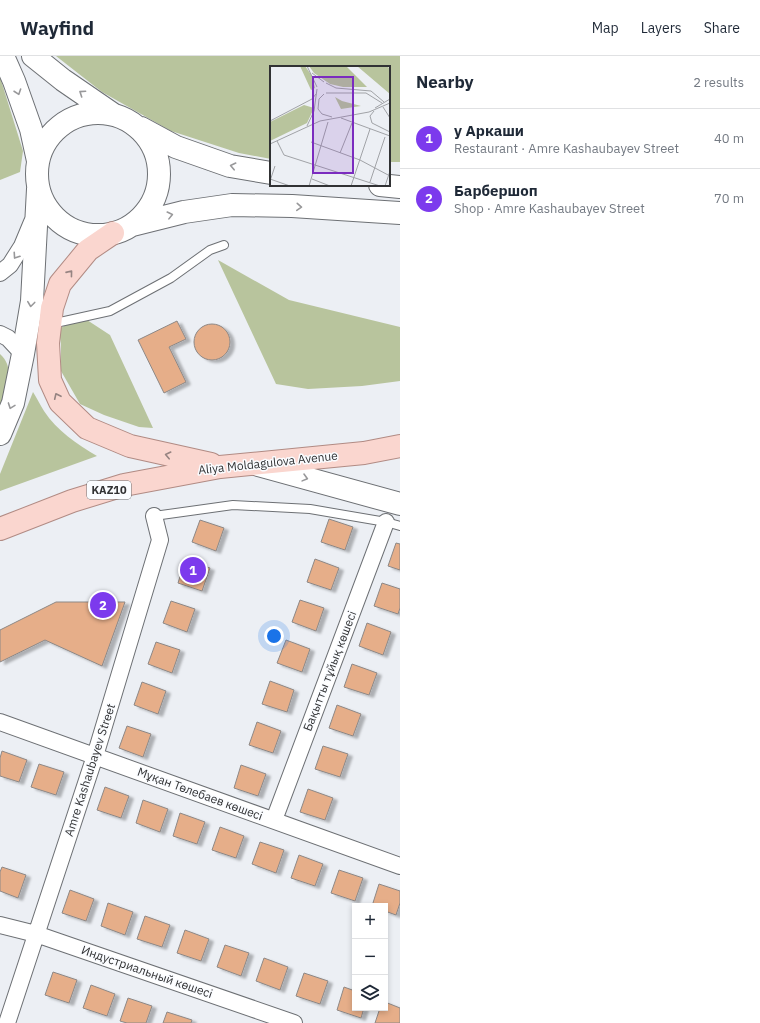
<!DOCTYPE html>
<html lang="en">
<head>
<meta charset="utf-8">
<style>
	body { margin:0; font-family:"IBM Plex Sans",sans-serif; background:#f6f6f7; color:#1f2937 }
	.controls { position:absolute; right:12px; bottom:12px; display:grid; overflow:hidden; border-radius:0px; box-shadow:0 2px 6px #0003 }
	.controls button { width:36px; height:36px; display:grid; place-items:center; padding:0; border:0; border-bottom:1px solid #e0e1e3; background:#fff; color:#1f2937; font:20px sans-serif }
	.you { position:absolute; left:274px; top:580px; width:14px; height:14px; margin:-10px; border:3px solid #fff; border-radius:50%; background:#1a73e8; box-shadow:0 0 0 6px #1a73e833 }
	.badge { display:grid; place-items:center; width:26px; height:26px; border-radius:50%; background:#7c3aed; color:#fff; font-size:13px; font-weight:700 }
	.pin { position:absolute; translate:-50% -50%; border:2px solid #fff; box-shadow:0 1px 4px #0006 }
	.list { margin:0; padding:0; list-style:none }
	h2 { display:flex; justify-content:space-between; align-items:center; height:52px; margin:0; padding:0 16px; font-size:17px }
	h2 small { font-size:13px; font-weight:400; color:#747a83 }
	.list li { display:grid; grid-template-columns:26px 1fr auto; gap:12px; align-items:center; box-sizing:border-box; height:60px; padding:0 16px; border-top:1px solid #e0e1e3 }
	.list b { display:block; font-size:15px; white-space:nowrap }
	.list p { margin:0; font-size:13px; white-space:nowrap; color:#747a83 }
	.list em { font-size:13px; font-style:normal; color:#747a83 }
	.icon { flex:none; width:22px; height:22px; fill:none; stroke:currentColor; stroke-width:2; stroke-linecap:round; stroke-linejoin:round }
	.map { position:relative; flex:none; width:400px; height:967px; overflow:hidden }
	header { display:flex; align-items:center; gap:24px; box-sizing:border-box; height:56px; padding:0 20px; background:#fff; border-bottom:1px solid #e0e1e3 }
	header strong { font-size:19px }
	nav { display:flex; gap:22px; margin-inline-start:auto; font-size:14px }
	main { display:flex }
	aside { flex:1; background:#fff }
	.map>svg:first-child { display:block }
</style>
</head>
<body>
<header>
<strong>Wayfind</strong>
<nav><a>Map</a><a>Layers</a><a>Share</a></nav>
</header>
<main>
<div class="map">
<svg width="400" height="967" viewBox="0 0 400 967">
	<defs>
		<filter id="shadow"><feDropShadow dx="4.5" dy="2.5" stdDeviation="1" flood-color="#0004"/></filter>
	</defs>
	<rect width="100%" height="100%" fill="#eceff4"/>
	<!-- green -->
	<path fill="#b8c49d" d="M56 0H400V106H389V11H271V103L239 97 171 75 102 36Z
		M0 21 23 95 20 116 0 124Z
		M218 204 289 244 400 271V325L362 330 308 333 276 328Z
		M87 264 110 279 153 372 139 371 104 359 80 348 61 315V289L59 273 71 266Z
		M0 298C17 313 5 336 0 353Z
		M33 336C37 342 40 349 44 355 57 375 77 388 97 400L0 435V418Z"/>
	<!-- building -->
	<path fill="#e6ae89" stroke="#8d8886" filter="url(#shadow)" d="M177 265 186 283 169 291 186 326 164 337 138 284Z
		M194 286a18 18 0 1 1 36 0a18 18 0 1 1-36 0Z
		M329 463 353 471 345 494 321 486Z
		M200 464 224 472 216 495 192 486Z
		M396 487 400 488V514L388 510Z
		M315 503 339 512 331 534 307 526Z
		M185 504 210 512 202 535 178 527Z
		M382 527 400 533V552L398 558 374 550Z
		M300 544 324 552 316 575 292 566Z
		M171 545 195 553 187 576 163 567Z
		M56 546H125L102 610 45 584 0 606V574Z
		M367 567 391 576 383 599 359 590Z
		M286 584 310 593 302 616 277 607Z
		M156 586 180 594 172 617 148 608Z
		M352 608 377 617 369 639 344 631Z
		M270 625 294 634 287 656 262 648Z
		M142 626 166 635 158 658 134 649Z
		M337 649 361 658 353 680 329 672Z
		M257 666 281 675 273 697 249 689Z
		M127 670 151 678 143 701 119 692Z
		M323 690 348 698 340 721 315 713Z
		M2 695 27 704 19 726 0 720V702Z
		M39 708 64 716 56 739 31 731Z
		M241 709 266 718 258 740 234 732Z
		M105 731 129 740 121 762 97 754Z
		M308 733 333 742 325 764 300 756Z
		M143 744 168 753 160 776 136 767Z
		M180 757 205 766 197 788 173 780Z
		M220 771 244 780 236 802 212 794Z
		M260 786 284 794 276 817 252 808Z
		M299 799 323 808 315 830 291 822Z
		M2 811 26 819 18 842 0 835V816Z
		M339 814 363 822 355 845 331 837Z
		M379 828 400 835V847L396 859 385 855V850H372Z
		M70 834 94 843 86 865 62 857Z
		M108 847 133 856 125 879 101 870Z
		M145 860 170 869 162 891 137 883Z
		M185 874 209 883 201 905 177 897Z
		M225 889 249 897 241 920 217 911Z
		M264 902 288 911 280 934 256 925Z
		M53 916 77 924 69 947 45 939Z
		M304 917 328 925 320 948 296 940Z
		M91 929 115 938 107 960 83 952Z
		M344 931 355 935V952H364L361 962 337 954Z
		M128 942 152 950 146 967H127L120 965Z
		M385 946 400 952V967H375L380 952H385Z
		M167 956 192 964 191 967H163Z"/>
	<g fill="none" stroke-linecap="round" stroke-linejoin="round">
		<defs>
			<path id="lane" d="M51 268 110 255 171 222 210 194 224 189
				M154 460 233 449 310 453 386 466 400 470"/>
			<path id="street" d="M0 217 10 209 22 190 32 166
				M0 278 8 282 23 298
				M0 666 400 810
				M274 764 386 466
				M0 869 36 878 294 967
				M7 967 95 700 160 484 154 460"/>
			<path id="secondary" d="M3 0 14 25 31 73 38 105
				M33 0 63 24 114 59
				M37 118a61 61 0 1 1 122 0a61 61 0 1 1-122 0Z
				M141 72 176 91 230 110 271 117
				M380 129 400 131
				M132 169 184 156 232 149 292 150 400 157
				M0 378 13 347 23 298 32 245 38 133
				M255 408 400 448"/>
			<path id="primary" d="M113 177 88 194 60 228 52 252 48 287 50 324 60 346 87 372 130 390 211 408
				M0 473 72 445 124 429 220 411 364 397 400 390"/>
		</defs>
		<!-- lane casing -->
		<use href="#lane" stroke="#6d7074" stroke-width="10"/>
		<!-- street casing -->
		<use href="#street" stroke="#6d7074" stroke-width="18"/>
		<!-- secondary casing -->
		<use href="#secondary" stroke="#6d7074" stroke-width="24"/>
		<!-- primary casing -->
		<use href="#primary" stroke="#b18b84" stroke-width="24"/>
		<!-- lane -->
		<use href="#lane" stroke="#fff" stroke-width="8"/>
		<!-- street -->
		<use href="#street" stroke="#fff" stroke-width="16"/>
		<!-- secondary -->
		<use href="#secondary" stroke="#fff" stroke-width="22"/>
		<!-- primary -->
		<use href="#primary" stroke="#fad6cf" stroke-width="22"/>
	</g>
	<!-- one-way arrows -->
	<defs><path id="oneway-chevron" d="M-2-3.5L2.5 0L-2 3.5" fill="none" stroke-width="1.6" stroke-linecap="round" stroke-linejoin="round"/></defs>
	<g stroke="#98989a">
		<use href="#oneway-chevron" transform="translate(18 36) rotate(71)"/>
		<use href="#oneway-chevron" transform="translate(82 37) rotate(-146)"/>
		<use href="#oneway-chevron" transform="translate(233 110) rotate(-167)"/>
		<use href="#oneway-chevron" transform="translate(299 151) rotate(4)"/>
		<use href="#oneway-chevron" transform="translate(170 159) rotate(-14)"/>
		<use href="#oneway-chevron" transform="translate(16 200) rotate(124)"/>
		<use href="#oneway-chevron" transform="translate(31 248) rotate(97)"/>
		<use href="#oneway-chevron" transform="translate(11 350) rotate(110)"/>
		<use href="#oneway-chevron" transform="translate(305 422) rotate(15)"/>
	</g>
	<g stroke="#968482">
		<use href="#oneway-chevron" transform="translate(70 217) rotate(-51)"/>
		<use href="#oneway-chevron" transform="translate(57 340) rotate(-115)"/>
		<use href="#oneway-chevron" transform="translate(168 399) rotate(-167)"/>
	</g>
	<g text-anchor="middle" stroke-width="3" stroke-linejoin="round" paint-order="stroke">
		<!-- shield labels -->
		<rect fill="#fafcff" stroke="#6d6f71" stroke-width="1" x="87" y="425" width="44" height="18" rx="3"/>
		<g font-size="11" font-weight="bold" fill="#313234">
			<text x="109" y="438">KAZ10</text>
		</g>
		<!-- street labels -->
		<g font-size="12" fill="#313234" stroke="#fafcff">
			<text transform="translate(268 407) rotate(-6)" y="4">Aliya Moldagulova Avenue</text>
			<text transform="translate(330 615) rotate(-69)" y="4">Бақытты тұйық көшесі</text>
			<text transform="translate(90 714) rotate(-72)" y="4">Amre Kashaubayev Street</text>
			<text transform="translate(200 738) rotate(20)" y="4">Мұқан Төлебаев көшесі</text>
			<text transform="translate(147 916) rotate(19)" y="4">Индустриальный көшесі</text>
		</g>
	</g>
	<!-- overview -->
	<g transform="translate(270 10)">
		<rect width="120" height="120" fill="#eceff4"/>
		<path d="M30 0H35L42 10 45 22 41 24ZM39 0H76L97 21H73L60 18 44 7ZM87 0H117L120 3V28ZM65 31 72 35 91 40 71 43ZM34 39 44 42 37 57 0 75V56Z" fill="#b8c49d"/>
		<path fill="none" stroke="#a1a3a7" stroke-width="1" d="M37 0 47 21M42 7 54 16M56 17 66 22 101 25 114 36M56 27H96L112 37M54 28 49 33 48 43 52 48 62 51M113 41 120 52M105 42 120 33M104 45 100 50 102 57 120 66M71 52 120 70M0 55 42 33 46 28M37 60 44 45 47 23M7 75 14 89 110 120M41 76 90 94 120 110M0 78 50 55 99 46 120 37M70 87 82 57M0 113 20 120M42 113 60 120M0 115 5 100M100 116 115 71M39 120 58 56M81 120 100 63M115 120 120 105"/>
		<path fill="#7b2cbf" fill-opacity="0.15" stroke="#7b2cbf" stroke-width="2" d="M43 11H83V107H43Z"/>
		<rect width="120" height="120" fill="none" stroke="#313234" stroke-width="2"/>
	</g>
</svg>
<div class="controls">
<button>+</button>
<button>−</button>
<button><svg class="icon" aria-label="layers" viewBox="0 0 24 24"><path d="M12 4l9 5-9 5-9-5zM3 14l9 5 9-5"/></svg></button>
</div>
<div class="you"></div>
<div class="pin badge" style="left:193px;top:514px">1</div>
<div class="pin badge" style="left:103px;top:549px">2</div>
</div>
<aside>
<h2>Nearby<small>2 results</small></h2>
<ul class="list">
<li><span class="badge">1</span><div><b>у Аркаши</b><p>Restaurant · Amre Kashaubayev Street</p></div><em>40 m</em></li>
<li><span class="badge">2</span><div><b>Барбершоп</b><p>Shop · Amre Kashaubayev Street</p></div><em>70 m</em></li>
</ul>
</aside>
</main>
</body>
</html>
